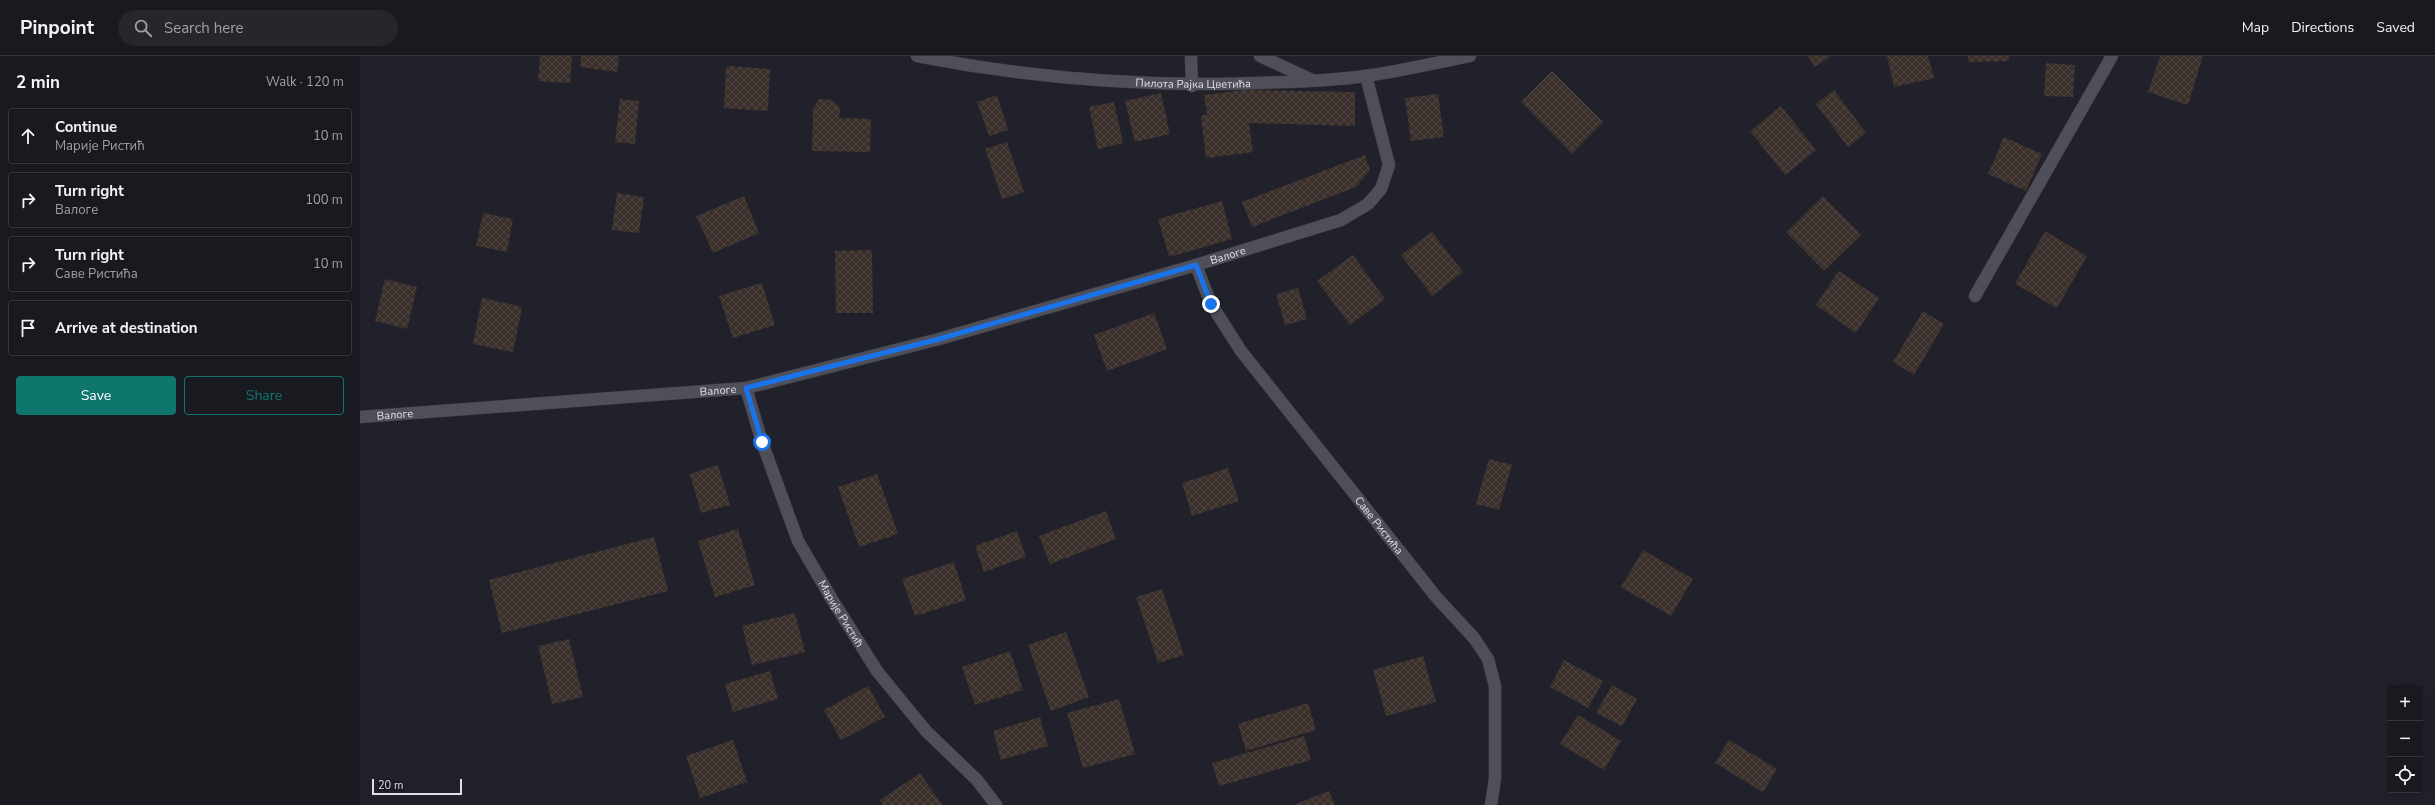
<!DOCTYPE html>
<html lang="en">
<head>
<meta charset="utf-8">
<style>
	body { margin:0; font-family:"Nunito Sans",sans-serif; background:#26262d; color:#f1f3f6 }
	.controls { position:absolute; right:12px; bottom:12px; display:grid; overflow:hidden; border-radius:4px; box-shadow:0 4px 16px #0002 }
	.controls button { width:36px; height:36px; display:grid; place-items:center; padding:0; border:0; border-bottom:1px solid #37383e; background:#191920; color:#f1f3f6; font:20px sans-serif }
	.scale { position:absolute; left:12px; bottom:10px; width:90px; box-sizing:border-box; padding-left:4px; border:2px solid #e0e0e7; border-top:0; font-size:11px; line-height:14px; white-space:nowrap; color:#e0e0e7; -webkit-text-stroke:3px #181821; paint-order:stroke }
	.stop { position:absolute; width:12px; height:12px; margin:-9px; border:3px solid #1a73e8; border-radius:50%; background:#fff }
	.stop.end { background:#1a73e8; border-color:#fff; box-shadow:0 1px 4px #0008 }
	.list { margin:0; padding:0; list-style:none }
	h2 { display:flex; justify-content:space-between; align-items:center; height:52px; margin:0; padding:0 16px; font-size:17px }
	h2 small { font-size:13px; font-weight:400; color:#9fa0a5 }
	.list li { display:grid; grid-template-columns:26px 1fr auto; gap:12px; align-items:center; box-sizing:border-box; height:56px; margin:0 8px 8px; padding:0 8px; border:1px solid #37383e; border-radius:4px }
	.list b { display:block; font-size:15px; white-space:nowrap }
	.list p { margin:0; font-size:13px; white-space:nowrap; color:#9fa0a5 }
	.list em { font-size:13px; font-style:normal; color:#9fa0a5 }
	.actions { display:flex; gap:8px; padding:12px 16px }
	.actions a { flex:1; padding:9px 0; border:1px solid #0f766e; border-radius:4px; text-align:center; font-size:14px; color:#0f766e }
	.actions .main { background:#0f766e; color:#fff }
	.icon { flex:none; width:22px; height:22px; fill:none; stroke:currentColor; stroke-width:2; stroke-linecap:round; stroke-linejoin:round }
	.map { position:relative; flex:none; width:2075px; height:749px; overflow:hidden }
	header { display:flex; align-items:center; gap:24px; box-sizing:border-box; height:56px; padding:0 20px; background:#191920; border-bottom:1px solid #37383e }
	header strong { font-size:19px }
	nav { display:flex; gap:22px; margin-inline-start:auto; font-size:14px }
	.search { width:280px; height:36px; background:#26262d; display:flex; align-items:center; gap:10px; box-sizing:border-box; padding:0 14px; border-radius:22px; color:#9fa0a5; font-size:15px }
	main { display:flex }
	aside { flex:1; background:#191920 }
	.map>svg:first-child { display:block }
</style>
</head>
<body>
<header>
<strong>Pinpoint</strong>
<div class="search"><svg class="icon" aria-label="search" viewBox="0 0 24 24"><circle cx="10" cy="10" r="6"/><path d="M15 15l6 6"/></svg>Search here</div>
<nav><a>Map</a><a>Directions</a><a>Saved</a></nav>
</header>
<main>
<aside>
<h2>2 min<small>Walk · 120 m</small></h2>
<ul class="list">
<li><svg class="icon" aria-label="ahead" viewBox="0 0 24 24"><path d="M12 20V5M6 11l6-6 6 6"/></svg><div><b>Continue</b><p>Марије Ристић</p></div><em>10 m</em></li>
<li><svg class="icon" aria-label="right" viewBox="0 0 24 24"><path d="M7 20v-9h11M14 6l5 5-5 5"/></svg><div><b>Turn right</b><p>Валоге</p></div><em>100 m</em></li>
<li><svg class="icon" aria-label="right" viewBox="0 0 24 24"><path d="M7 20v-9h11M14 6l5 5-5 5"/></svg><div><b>Turn right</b><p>Саве Ристића</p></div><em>10 m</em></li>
<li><svg class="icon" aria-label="arrive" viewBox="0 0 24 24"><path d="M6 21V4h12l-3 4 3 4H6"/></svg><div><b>Arrive at destination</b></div></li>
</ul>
<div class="actions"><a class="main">Save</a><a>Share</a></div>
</aside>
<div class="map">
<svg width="2075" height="749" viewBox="0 0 2075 749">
	<defs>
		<pattern id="building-cross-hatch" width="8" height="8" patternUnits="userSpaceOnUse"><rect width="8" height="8" fill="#3b302b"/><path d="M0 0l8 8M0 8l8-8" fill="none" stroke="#4e4440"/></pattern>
	</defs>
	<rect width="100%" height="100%" fill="#21212b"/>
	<!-- building -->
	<path fill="url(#building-cross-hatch)" d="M180 0H212L210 27 178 25Z
		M221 0H259L257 16 220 11Z
		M1448 0H1471L1455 11Z
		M1527 0H1568L1574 22 1534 31Z
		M1608 0H1649L1648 5 1608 6Z
		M1800 0H1843L1828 49 1788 36Z
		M1686 7 1715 9 1713 41 1684 40Z
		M366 10 410 13 408 55 364 52Z
		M1192 15 1243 66 1212 98 1161 46Z
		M885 34 995 36V70L889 67 893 96 846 102 841 60 847 58 844 39Z
		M1474 34 1506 77 1488 91 1456 48Z
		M801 37 810 78 775 86 765 45Z
		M1078 38 1084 81 1051 85 1045 42Z
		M637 39 648 74 629 80 617 46Z
		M260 43 279 45 275 88 255 86Z
		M460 43 472 44 480 52 479 62 511 63 510 96 452 95 453 52Z
		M754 46 763 87 738 93 729 51Z
		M1421 50 1456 94 1425 119 1390 75Z
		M1644 81 1682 98 1666 135 1628 118Z
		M647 86 664 136 642 143 625 93Z
		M1005 99 1010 114 996 131 892 171 882 146Z
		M257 137 284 141 279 177 252 174Z
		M384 140 399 177 353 197 336 160Z
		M1463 140 1501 179 1464 215 1426 176Z
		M862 145 872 183 809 201 798 163Z
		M123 157 153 163 147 196 116 190Z
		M1685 175 1727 200 1697 252 1655 228Z
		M1072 176 1103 216 1072 240 1041 199Z
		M512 194 513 257H476L475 195Z
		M993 199 1025 243 990 269 957 225Z
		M1479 215 1519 242 1496 277 1456 249Z
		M25 223 57 231 47 273 15 265Z
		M402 227 415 269 373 282 359 240Z
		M938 232 947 263 925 269 916 238Z
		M122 242 162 251 153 296 113 288Z
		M1563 255 1584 268 1554 319 1533 306Z
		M794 257 807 293 747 315 734 279Z
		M1129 403 1152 409 1139 454 1116 448Z
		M358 409 370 449 341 457 330 418Z
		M868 412 879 445 832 460 822 427Z
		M517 418 538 478 499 491 478 431Z
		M746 455 756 483 690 508 679 480Z
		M378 473 395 529 355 541 338 485Z
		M657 475 666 501 624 516 615 490Z
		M294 481 308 535 142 577 129 524Z
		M1283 494 1333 523 1311 560 1261 531Z
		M594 506 606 544 555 560 542 523Z
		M802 533 824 599 798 607 776 541Z
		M435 557 445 596 392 609 382 570Z
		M706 576 729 641 691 655 668 589Z
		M209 583 223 641 192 648 178 590Z
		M650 595 663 634 615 649 602 611Z
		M1063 600 1076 646 1026 660 1013 614Z
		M1204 604 1243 625 1228 652 1190 631Z
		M410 615 418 643 373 656 365 628Z
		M1252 629 1277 643 1262 670 1236 657Z
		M508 630 525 661 481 684 464 654Z
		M759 643 775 698 723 712 707 657Z
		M948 647 956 674 886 695 878 668Z
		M1218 659 1261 685 1244 714 1200 688Z
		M680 661 688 690 641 704 633 675Z
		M944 680 951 704 859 730 852 707Z
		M373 684 387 726 340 742 326 700Z
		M1369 684 1417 713 1403 736 1355 707Z
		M560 717 582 749H523L520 744Z
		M969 735 975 749H933Z"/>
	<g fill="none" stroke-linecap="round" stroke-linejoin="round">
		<defs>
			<g id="minor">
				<path id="s1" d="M557 0C669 22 783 31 897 27 933 26 970 25 1006 20 1040 15 1075 7 1110 0"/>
				<path d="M831 0 832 30"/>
				<path d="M900 0 952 24"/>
				<path id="s2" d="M836 209 851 248 881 295 1077 542 1114 582 1128 603 1135 630V723L1131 749"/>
				<path d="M1615 240 1752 0"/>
				<path id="s3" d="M386 332 402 386 438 485 473 545 517 615 566 675 617 724 636 749"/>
				<path id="s4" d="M0 361 386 332 579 283 836 209 981 164 1008 148 1021 133 1029 109 1006 20"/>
			</g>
		</defs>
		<!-- minor casing -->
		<use href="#minor" stroke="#3e3e46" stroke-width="13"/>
		<!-- minor -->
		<use href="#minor" stroke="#4f4f5a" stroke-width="12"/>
	</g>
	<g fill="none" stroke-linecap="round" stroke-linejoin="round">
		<!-- route -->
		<path stroke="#1a73e8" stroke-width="5" d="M402 386 386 332 579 283 836 209 851 248"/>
	</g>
	<g text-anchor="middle" stroke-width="4" stroke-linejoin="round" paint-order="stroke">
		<!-- street labels -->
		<g font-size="11" fill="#e0e0e7" stroke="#181821">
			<text dy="4" stroke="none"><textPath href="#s1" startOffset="278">Пилота Рајка Цветића</textPath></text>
			<text dy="4" stroke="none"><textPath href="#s4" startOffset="887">Валоге</textPath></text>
			<text dy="4" stroke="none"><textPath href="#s4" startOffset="359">Валоге</textPath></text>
			<text dy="4" stroke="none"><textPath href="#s4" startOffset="35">Валоге</textPath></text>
			<text dy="4" stroke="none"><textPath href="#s2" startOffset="320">Саве Ристића</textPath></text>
			<text dy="4" stroke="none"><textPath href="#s3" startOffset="246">Марије Ристић</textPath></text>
		</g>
	</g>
</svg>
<div class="controls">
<button>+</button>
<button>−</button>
<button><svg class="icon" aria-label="locate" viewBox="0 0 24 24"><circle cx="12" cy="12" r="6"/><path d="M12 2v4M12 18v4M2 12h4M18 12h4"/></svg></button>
</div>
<div class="scale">20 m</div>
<div class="stop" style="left:402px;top:386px"></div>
<div class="stop end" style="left:851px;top:248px"></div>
</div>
</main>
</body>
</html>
